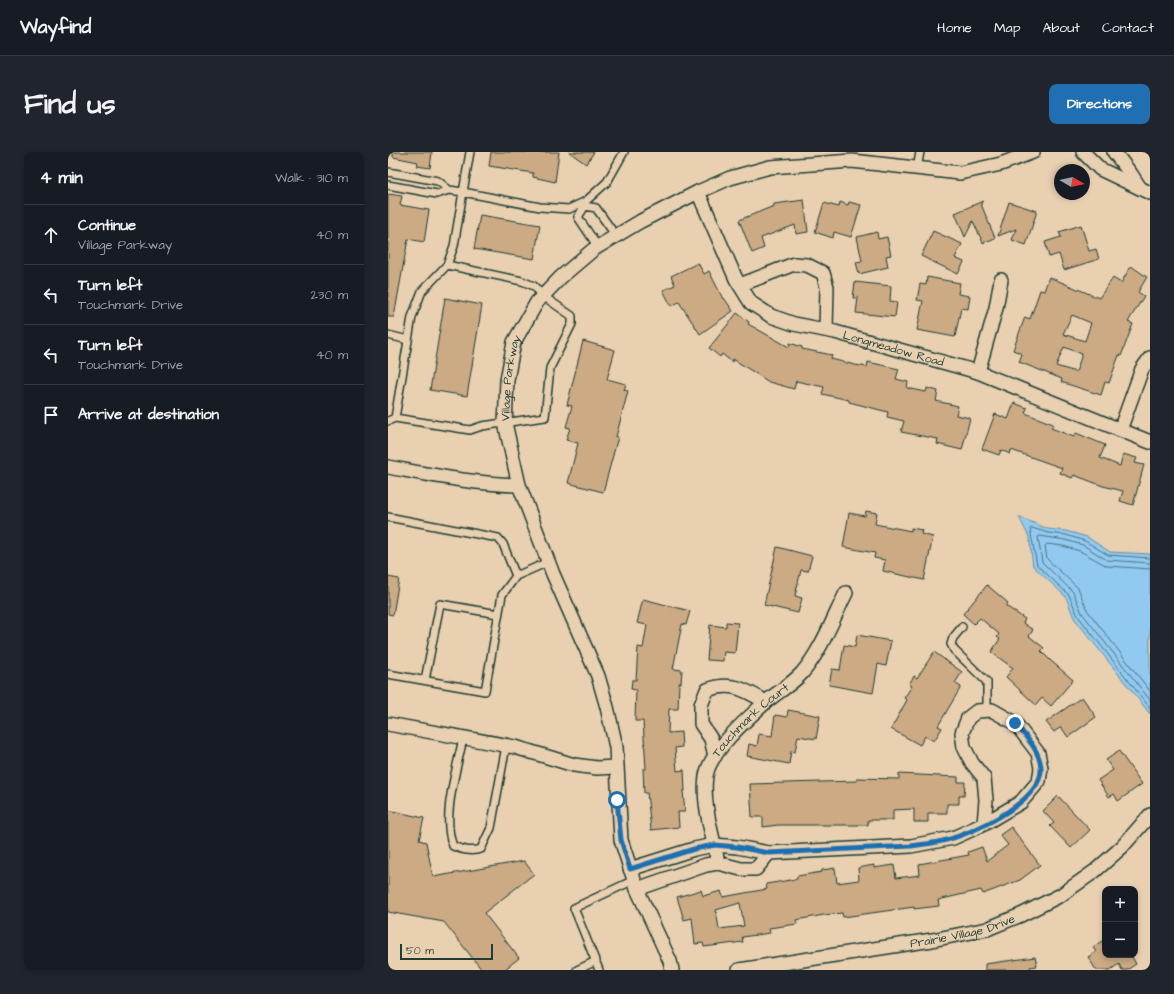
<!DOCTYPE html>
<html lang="en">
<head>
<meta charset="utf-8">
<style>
	body { margin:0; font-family:"Architects Daughter",sans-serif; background:#20242c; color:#f1f3f6 }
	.controls { position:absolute; right:12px; bottom:12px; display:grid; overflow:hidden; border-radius:8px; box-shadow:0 2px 6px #0003 }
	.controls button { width:36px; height:36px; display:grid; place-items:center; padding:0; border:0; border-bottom:1px solid #363941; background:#171b24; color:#f1f3f6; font:20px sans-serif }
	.compass { position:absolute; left:666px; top:12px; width:36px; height:36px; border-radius:50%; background:#171b24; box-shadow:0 2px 6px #0003; rotate:99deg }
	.scale { position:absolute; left:12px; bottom:10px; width:93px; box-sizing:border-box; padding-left:4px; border:2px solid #1f3d34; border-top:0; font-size:11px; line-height:14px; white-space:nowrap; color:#1f3d34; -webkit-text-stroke:3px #e9d0b1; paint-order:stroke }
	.stop { position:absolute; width:12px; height:12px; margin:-9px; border:3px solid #1f6fb2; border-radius:50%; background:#fff }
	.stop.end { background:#1f6fb2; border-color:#fff; box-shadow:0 1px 4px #0008 }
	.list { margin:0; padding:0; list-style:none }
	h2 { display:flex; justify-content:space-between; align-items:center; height:52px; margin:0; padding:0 16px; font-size:17px }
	h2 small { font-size:13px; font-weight:400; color:#9ea1a6 }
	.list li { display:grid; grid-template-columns:26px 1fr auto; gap:12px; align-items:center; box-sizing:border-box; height:60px; padding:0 16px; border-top:1px solid #363941 }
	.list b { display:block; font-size:15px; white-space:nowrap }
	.list p { margin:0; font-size:13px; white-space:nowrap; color:#9ea1a6 }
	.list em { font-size:13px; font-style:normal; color:#9ea1a6 }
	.icon { flex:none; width:22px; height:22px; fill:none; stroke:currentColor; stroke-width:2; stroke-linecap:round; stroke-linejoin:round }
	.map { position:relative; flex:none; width:762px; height:818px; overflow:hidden; border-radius:8px }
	header { display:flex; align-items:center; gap:24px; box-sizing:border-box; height:56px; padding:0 20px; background:#171b24; border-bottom:1px solid #363941 }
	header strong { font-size:19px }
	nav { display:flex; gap:22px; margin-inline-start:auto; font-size:14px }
	.intro { display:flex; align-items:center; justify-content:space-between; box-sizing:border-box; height:96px; padding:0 24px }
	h1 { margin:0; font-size:28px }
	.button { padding:10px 18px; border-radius:8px; background:#1f6fb2; color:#fff; font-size:14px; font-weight:700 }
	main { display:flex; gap:24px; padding:0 24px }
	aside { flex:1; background:#171b24; border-radius:8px; box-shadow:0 2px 6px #0003 }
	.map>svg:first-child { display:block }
</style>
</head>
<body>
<header>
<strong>Wayfind</strong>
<nav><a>Home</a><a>Map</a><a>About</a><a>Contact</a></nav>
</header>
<div class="intro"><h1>Find us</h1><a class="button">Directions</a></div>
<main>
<aside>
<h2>4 min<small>Walk · 310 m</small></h2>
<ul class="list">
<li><svg class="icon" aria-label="ahead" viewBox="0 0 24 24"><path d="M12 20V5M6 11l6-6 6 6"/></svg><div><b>Continue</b><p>Village Parkway</p></div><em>40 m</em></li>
<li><svg class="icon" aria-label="left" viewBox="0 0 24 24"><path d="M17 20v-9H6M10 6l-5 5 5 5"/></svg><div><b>Turn left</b><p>Touchmark Drive</p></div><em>230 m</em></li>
<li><svg class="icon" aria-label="left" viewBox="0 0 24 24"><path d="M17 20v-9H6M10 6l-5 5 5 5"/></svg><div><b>Turn left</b><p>Touchmark Drive</p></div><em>40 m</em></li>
<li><svg class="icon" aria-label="arrive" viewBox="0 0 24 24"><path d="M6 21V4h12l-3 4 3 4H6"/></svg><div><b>Arrive at destination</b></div></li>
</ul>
</aside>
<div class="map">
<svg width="762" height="818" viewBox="0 0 762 818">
	<rect width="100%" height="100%" fill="#e9d0b1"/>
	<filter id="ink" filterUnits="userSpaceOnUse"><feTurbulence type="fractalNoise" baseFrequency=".025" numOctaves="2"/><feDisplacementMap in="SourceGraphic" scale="8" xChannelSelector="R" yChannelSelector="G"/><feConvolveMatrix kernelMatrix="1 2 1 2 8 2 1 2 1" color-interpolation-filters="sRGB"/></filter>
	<g filter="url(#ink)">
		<!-- water -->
		<path fill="#91c9f0" stroke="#6391a5" d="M631 365 660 377 678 379 699 385 722 400 762 402V562L686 466 678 445 645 414 641 385Z"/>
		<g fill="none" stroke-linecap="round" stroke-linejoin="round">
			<!-- shore -->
			<path stroke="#4d757f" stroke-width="1" d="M762 406 720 403 697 389 678 383 660 381 644 376 642 377 649 413 681 443 690 464 762 556
				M762 411 719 408 695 393 677 388 652 384 650 385 654 410 685 440 694 461 762 548
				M762 417 719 414 692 399 675 394 659 392 657 394 659 407 690 436 699 458 762 539"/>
		</g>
		<!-- building -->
		<path fill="#cbaa84" stroke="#1f3d34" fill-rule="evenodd" d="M5 0H44L42 16 29 14 30 10 5 5Z
			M103 0H171L167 30 145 25V21L101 14Z
			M181 0H206L198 12Z
			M0 42 14 44 12 53 41 58 36 90 20 87 6 165H0Z
			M416 48 420 80 408 82 407 73 373 86 376 96 364 101 351 68 386 54V52Z
			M595 49 593 52 607 86 595 91 585 69 577 85 567 61Z
			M452 50 460 53 461 50 473 53 463 85 446 80 445 86 427 80 436 51 451 55Z
			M621 50 649 59 638 93 624 88 628 77 610 84Z
			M92 63 152 73 146 107 86 97Z
			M693 73 701 99 708 97 711 107 676 118 671 102 661 105 657 90 673 85 671 80Z
			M545 79 574 92 567 106 576 110 570 122 533 104Z
			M489 80 490 87 499 85 503 103 498 104 500 115 471 122 468 110 474 109 469 85Z
			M310 111 316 122 321 119 335 147 336 146 345 159 312 182 291 150 283 154 275 138 287 133 283 124Z
			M743 114 759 125 750 140 756 144 740 170 745 172 733 204 731 203 721 231 717 230 713 243 673 230 674 227 631 210 634 202 625 198 637 165 642 167 652 138 656 139 661 125 711 146 725 126 733 131ZM684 163 703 171 697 189 675 182ZM676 195 694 202 688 220 668 214Z
			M539 125 572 131 570 142 582 144 580 157 573 156 567 185 529 178 535 149 529 148 532 132 538 133Z
			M467 130 503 134 502 149 509 150 507 165 468 161 470 146H465Z
			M57 146 94 153 79 244 42 238Z
			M349 161 361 170 360 172 401 195 402 191 414 195V197L444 203 443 207 467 213 479 215 480 210 511 217 508 227 520 230 519 236 538 240 539 236 550 239 548 249 570 254 568 263 582 266 574 298 549 292 550 287 513 280 516 269 499 265 500 260 461 250V248L434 242 436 235 408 229 406 237 381 230 345 207 344 210 334 202 332 205 321 196Z
			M195 189 227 198 219 227 238 232 236 238 240 239 228 285H230L215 340 180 331 190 291 178 288 182 276 178 275 184 254 179 253Z
			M626 251 639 256 637 261 665 272 663 276 686 285 688 281 717 293 712 306 732 314 735 302 749 306 747 311 756 313 745 353 732 349 735 339 715 334 686 323 684 326 672 321 674 316 623 298 622 302 613 298 611 303 594 297 607 262 620 267Z
			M478 359 489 361 487 372 523 379V376L534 378 533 382 545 385 536 428 495 419 497 408 486 406 487 401 455 395 461 361 477 364Z
			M389 395 424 404 420 419 413 418 407 444 414 446 410 461 376 453Z
			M0 425 11 427 5 463 0 462Z
			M599 433 620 451 618 454 637 467 635 471 645 478 641 484 656 496 653 499 662 508 685 528 663 554 654 546 648 553 618 525 625 516 603 500 612 487 609 485 611 482 592 466 586 472 575 462Z
			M255 447 302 459 298 473 294 472 285 517 294 518 293 531H291L290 557H281L280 581 293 580 294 595 287 596 289 619 296 618 297 639H295L297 660H290L291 675 263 678 259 641H256L255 617H258L255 569H247L248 538 243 537 244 528H248L250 495 255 496 259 473 249 471Z
			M338 470 350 471 347 501 336 500 335 509 319 508 322 473 338 475Z
			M469 483 503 489 498 514 490 512 485 541 441 533 444 517 452 518 456 493 467 495Z
			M546 500 574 520 567 531 573 535 550 574 554 576 546 589 537 584 532 593 503 577 519 548 516 546 524 534 521 532 526 524 529 526Z
			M694 545 708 565 680 585 673 575 666 580 658 570Z
			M400 558 432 564 428 587 410 584 407 600 403 599 401 612 359 604 361 592 369 594 371 582 384 584 387 563 399 565Z
			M731 599 754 632 730 649 726 642 721 645 710 628 725 618 718 608Z
			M511 622 570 625V630H577L576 644H571V652H559V661H540V670H526V657L505 658V668H480V673H390L375 675V665H364L362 632 469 629V626L511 627Z
			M670 644 702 678 683 696 662 674 666 671 655 659Z
			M0 658 36 666 31 688 38 690 45 725 136 709 146 722 96 761 131 806 116 818H94L56 770 0 760Z
			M623 675 652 713 632 728 595 742 593 738 550 748 551 754 526 757V755L455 765 454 761 436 763 408 768 409 772 381 776 382 781 354 785 355 790 316 795 315 791 307 792 304 766 296 768 289 745 313 738 315 744 333 739 335 745 379 737 378 732 409 727V724L434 720V718L447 716 449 731 471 728 470 716 486 713V716L506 713 508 726 532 723 531 712 581 703 580 700 594 695 599 709 620 693 612 683ZM352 751 356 774 331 777 328 758Z
			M717 787V803H746L744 805 748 812 739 818H734L731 812 722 818H708L700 805 708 800 705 795Z
			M647 805 649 814 642 815V818H597V812Z"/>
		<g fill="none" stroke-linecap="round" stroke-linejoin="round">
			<defs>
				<path id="service" d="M529 17 532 0
					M0 20 50 29 61 38 49 42 0 33
					M61 38 75 40 82 0
					M210 95 190 65 197 54 208 56 228 84
					M59 113 66 94 75 40 152 55 181 57 198 49 219 30 236 0
					M0 183 20 188
					M0 269 7 266 82 278 94 274 157 265 162 216 184 172V164L155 144 146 134 134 129 59 113 34 139 24 165 7 266
					M0 365 110 386 115 392 128 424 160 410
					M574 475 565 486 563 492 566 498 599 530V559
					M0 522 97 539 114 443 128 424
					M37 528 52 452 110 462
					M75 586C69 617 53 665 65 694 75 698 83 700 93 697L103 676 118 594
					M189 818 208 809
					M211 818 186 756 246 728"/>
				<g id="minor">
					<path d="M695 0 712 17 762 41"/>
					<path d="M726 0 743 22 752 36"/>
					<path id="s1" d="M310 40 348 127 363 151 383 164 406 172 447 180 590 220 762 290"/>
					<path d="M352 133 406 112 419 113 435 121 439 135 438 178"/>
					<path d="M590 220 608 156 613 128"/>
					<path d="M732 278 754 217 762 206"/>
					<path d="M0 315C44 323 86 332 131 333"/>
					<path d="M0 572 127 595 186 613 209 616 228 615"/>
					<path d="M327 604 323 587 313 572V553L319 538C343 529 356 537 378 550"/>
					<path id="s2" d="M330 711C325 683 314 653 318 624 322 599 360 566 379 549 390 540 404 532 414 521 433 499 445 467 458 441"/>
					<path d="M242 717 306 697 327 693 349 695 381 701 523 694 565 686 596 672 633 650 651 629 653 616 650 601 627 571 604 558 589 559 580 566 574 581 576 595 584 611 596 626 598 648 596 672"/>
					<path d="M249 737 318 713 330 711 353 717H368L381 701"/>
					<path id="s3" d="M284 818 282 809 249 737 233 688 228 595 219 555 210 524 165 422 131 333 117 271 119 228 126 190 149 150 173 125 206 97 253 69 310 40 342 26 382 15 464 9 572 21 613 12 645 0"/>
					<path id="s4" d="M351 818 544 788 599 777 633 763 673 743 707 719 734 695 762 663"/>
				</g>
			</defs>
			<!-- service casing -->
			<use href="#service" stroke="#1f3d34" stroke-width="10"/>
			<!-- minor casing -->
			<use href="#minor" stroke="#1f3d34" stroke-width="16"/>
			<!-- service -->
			<use href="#service" stroke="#e9d0b1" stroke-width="7"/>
			<!-- minor -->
			<use href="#minor" stroke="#e9d0b1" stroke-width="13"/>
		</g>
	</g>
	<g fill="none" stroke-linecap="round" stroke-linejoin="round" filter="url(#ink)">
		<!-- route -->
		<path stroke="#1f6fb2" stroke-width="5" d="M229 648 233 688 242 717 306 697 327 693 349 695 381 701 523 694C537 692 552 691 565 686 591 678 656 647 653 615 651 597 637 584 627 571"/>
	</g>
	<g text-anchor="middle" stroke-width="3.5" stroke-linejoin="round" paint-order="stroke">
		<!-- street labels -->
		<g font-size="12" fill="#1f3d34" stroke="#e9d0b1">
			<text dy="4" stroke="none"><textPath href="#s1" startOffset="274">Longmeadow Road</textPath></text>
			<text dy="4" stroke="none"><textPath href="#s3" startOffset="622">Village Parkway</textPath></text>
			<text dy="4" stroke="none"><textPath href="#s2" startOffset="161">Touchmark Court</textPath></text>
			<text dy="4" stroke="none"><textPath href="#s4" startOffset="227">Prairie Village Drive</textPath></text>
		</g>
	</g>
</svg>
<div class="controls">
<button>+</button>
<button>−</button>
</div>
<svg class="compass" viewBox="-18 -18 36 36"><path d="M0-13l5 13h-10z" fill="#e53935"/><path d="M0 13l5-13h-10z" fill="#9ea1a6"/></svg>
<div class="scale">50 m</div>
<div class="stop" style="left:229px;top:648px"></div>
<div class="stop end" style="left:627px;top:571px"></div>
</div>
</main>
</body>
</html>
